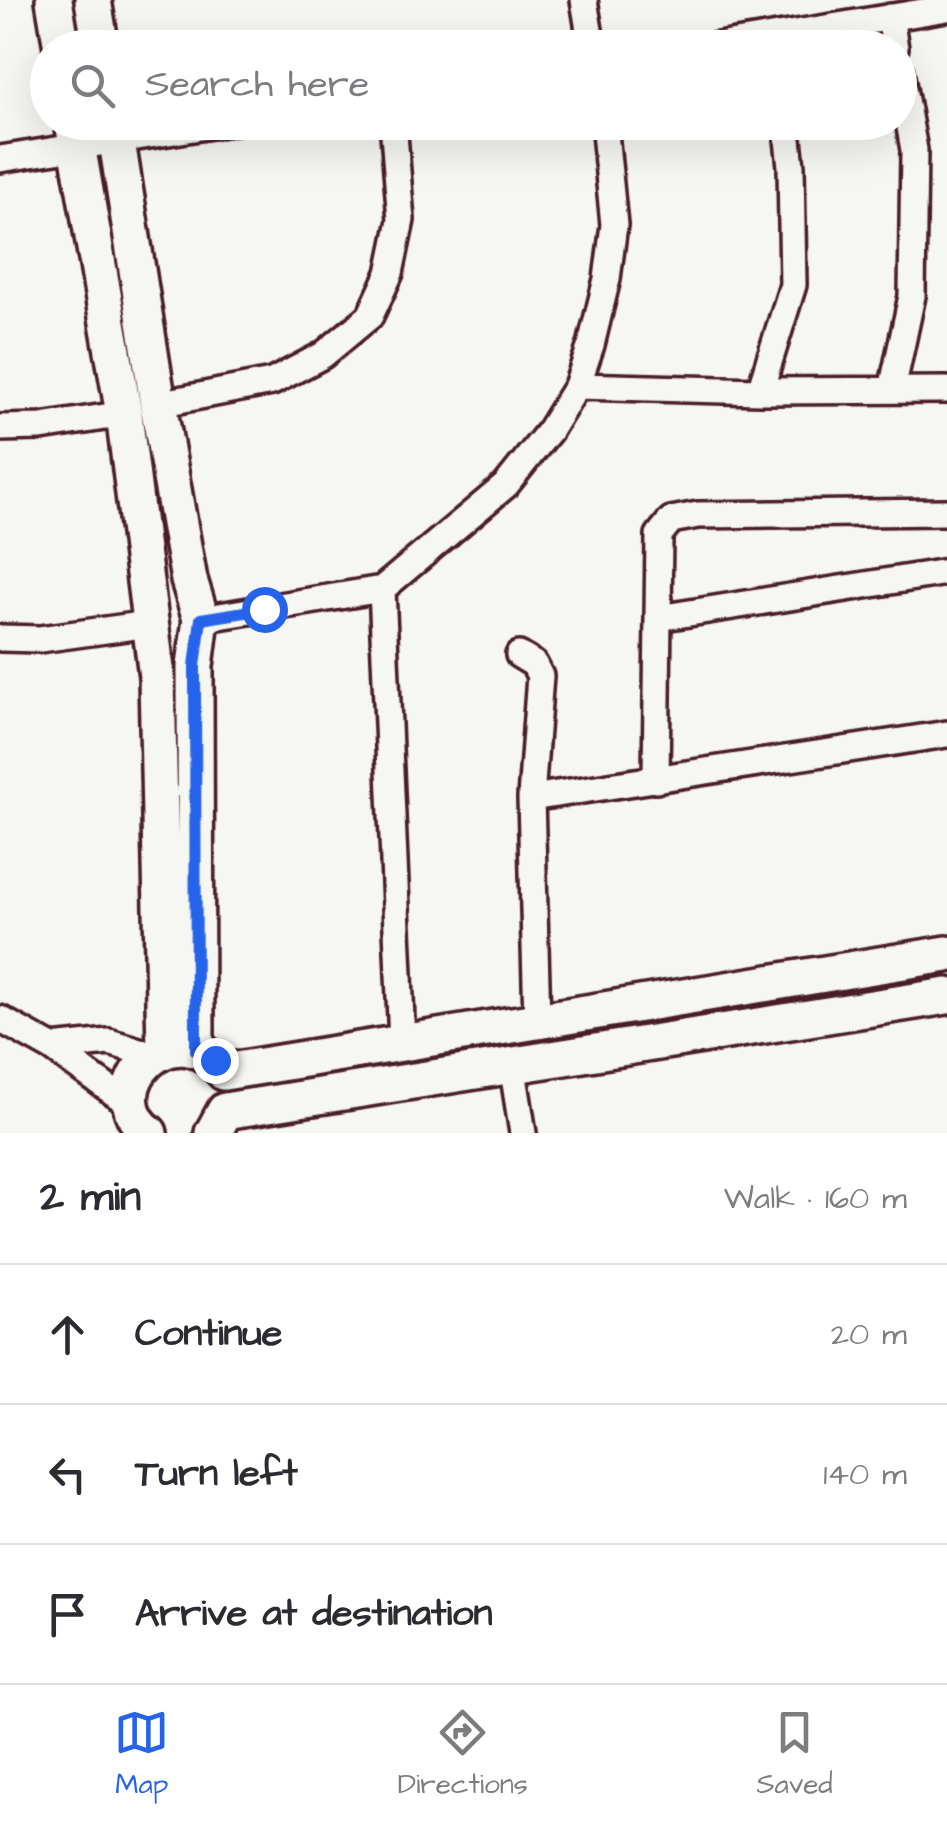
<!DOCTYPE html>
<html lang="en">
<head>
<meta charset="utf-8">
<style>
	body { margin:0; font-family:"Architects Daughter",sans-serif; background:#f7f7f7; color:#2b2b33 }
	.stop { position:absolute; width:30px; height:30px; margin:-22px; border:8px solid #2563eb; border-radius:50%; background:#fff }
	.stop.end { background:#2563eb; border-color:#fff; box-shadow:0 2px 10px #0008 }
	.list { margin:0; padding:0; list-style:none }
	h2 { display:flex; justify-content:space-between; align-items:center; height:130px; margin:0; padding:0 40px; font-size:42px }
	h2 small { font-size:32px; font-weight:400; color:#7c7c81 }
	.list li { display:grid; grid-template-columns:65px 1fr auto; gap:30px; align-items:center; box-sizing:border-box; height:140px; padding:0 40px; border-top:2px solid #e1e1e2 }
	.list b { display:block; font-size:38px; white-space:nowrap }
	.list em { font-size:32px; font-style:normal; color:#7c7c81 }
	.icon { flex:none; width:55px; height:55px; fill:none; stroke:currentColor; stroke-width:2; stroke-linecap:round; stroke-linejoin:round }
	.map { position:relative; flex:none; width:947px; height:1133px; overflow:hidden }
	.search { position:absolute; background:#fff; box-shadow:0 10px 40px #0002; left:30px; right:30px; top:30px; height:110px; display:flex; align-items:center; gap:25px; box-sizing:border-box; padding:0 35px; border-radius:55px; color:#7c7c81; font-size:38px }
	.sheet { height:550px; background:#fff }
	nav { display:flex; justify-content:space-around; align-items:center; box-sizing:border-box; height:140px; border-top:2px solid #e1e1e2; background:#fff; font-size:28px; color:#7c7c81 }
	nav a { display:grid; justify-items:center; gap:5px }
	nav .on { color:#2563eb }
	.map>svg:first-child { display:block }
</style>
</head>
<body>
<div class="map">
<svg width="947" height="1133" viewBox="0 0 947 1133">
	<rect width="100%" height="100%" fill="#f6f6f2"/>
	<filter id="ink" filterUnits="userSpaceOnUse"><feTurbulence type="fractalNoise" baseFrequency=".01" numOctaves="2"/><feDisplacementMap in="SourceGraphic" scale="20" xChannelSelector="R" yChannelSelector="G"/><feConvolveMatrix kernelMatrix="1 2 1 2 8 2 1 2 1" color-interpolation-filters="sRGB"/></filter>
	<g filter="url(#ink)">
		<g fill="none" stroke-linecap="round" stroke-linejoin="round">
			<defs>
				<path id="street" d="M584 0 592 48
					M890 17 895 48
					M706 48 947 8
					M0 159 231 122
					M577 386 760 391 947 390
					M892 390 912 296 914 150 900 71
					M760 391 793 285 791 166 786 122
					M158 404 272 382 323 355 370 316 390 273 401 220 393 122
					M0 428 41 427 124 414
					M382 589 402 1042
					M658 618 947 572
					M201 619 382 589 506 485 550 430 577 386 591 345 607 279 614 225 604 122
					M0 638 40 639 149 624
					M519 655 534 664 540 676 531 798 537 1020
					M656 780 659 535 671 520 698 515 947 512
					M531 798 947 734
					M0 1019 52 1048 131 1105
					M52 1048 109 1042 153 1055
					M512 1064 523 1133"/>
				<path id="secondary" d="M54 0 62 48
					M93 0 101 48
					M73 122 124 414 157 677 165 1049
					M114 122 158 404 189 580 201 619 195 666 196 1050
					M149 1133C94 1091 174 1005 224 1072L947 954
					M213 1133 225 1111 947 996"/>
			</defs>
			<!-- street casing -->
			<use href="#street" stroke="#4a1f2b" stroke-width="32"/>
			<!-- secondary casing -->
			<use href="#secondary" stroke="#4a1f2b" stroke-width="42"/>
			<!-- street -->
			<use href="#street" stroke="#f6f6f2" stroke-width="25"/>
			<!-- secondary -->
			<use href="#secondary" stroke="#f6f6f2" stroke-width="35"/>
		</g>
	</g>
	<g fill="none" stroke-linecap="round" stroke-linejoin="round" filter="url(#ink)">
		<!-- route -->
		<path stroke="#2563eb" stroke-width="12" d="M215 1060 196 1050 195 666 201 619 264 609"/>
	</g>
</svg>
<div class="stop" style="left:264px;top:609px"></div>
<div class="stop end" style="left:215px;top:1060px"></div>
<div class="search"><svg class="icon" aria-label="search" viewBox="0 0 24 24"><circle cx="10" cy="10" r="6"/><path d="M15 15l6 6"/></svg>Search here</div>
</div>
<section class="sheet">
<h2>2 min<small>Walk · 160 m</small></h2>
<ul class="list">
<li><svg class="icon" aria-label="ahead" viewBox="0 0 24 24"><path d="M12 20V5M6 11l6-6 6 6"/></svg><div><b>Continue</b></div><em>20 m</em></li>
<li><svg class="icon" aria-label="left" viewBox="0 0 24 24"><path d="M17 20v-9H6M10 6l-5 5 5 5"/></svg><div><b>Turn left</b></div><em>140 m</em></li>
<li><svg class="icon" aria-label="arrive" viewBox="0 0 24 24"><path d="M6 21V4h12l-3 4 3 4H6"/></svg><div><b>Arrive at destination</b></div></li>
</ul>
</section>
<nav>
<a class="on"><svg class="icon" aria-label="map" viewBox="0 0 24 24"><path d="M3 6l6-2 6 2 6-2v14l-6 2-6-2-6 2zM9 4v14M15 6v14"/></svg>Map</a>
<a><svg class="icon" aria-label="directions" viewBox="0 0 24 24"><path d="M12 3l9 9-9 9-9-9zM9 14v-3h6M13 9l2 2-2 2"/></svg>Directions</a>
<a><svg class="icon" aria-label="saved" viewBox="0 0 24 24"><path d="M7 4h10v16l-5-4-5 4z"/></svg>Saved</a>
</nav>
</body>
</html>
